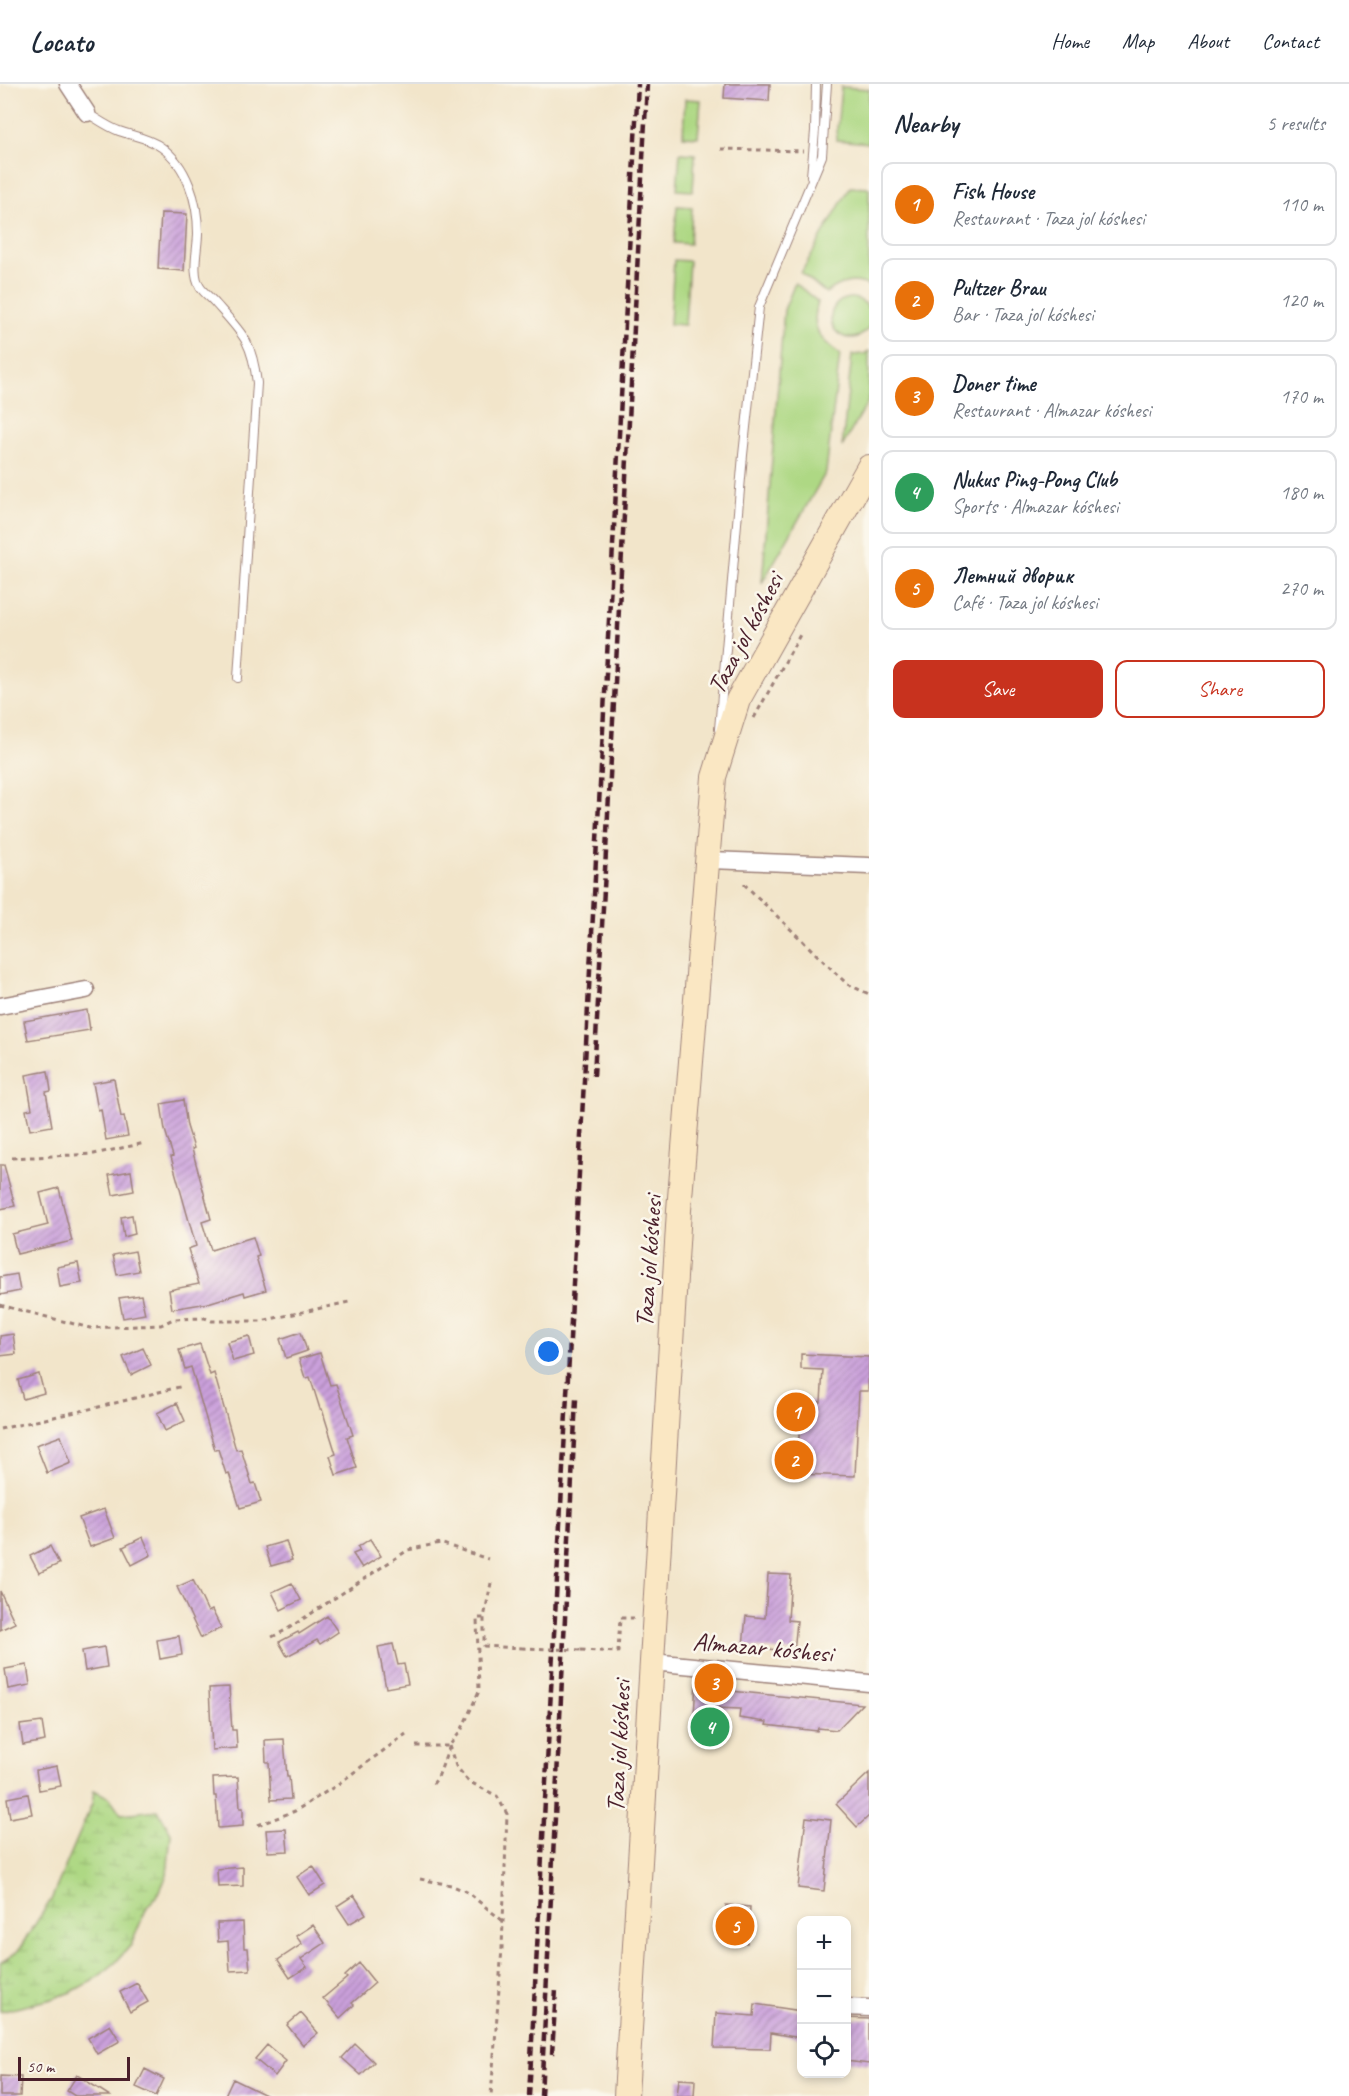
<!DOCTYPE html>
<html lang="en">
<head>
<meta charset="utf-8">
<style>
	body { margin:0; font-family:Caveat,sans-serif; background:#f6f6f7; color:#1f2937 }
	.controls { position:absolute; right:18px; bottom:18px; display:grid; overflow:hidden; border-radius:12px; box-shadow:0 3px 9px #0003 }
	.controls button { width:54px; height:54px; display:grid; place-items:center; padding:0; border:0; border-bottom:2px solid #e0e1e3; background:#fff; color:#1f2937; font:30px sans-serif }
	.scale { position:absolute; left:18px; bottom:15px; width:112px; box-sizing:border-box; padding-left:6px; border:3px solid #4a1f2b; border-top:0; font-size:16px; line-height:21px; white-space:nowrap; color:#4a1f2b; -webkit-text-stroke:4px #fbf7ec; paint-order:stroke }
	.you { position:absolute; left:549px; top:1268px; width:21px; height:21px; margin:-15px; border:4px solid #fff; border-radius:50%; background:#1a73e8; box-shadow:0 0 0 9px #1a73e833 }
	.badge { display:grid; place-items:center; width:39px; height:39px; border-radius:50%; background:#c8321e; color:#fff; font-size:20px; font-weight:700 }
	.pin { position:absolute; translate:-50% -50%; border:3px solid #fff; box-shadow:0 2px 6px #0006 }
	.list { margin:0; padding:0; list-style:none }
	h2 { display:flex; justify-content:space-between; align-items:center; height:78px; margin:0; padding:0 24px; font-size:26px }
	h2 small { font-size:20px; font-weight:400; color:#747a83 }
	.list li { display:grid; grid-template-columns:39px 1fr auto; gap:18px; align-items:center; box-sizing:border-box; height:84px; margin:0 12px 12px; padding:0 12px; border:2px solid #e0e1e3; border-radius:12px }
	.list b { display:block; font-size:22px; white-space:nowrap }
	.list p { margin:0; font-size:20px; white-space:nowrap; color:#747a83 }
	.list em { font-size:20px; font-style:normal; color:#747a83 }
	.actions { display:flex; gap:12px; padding:18px 24px }
	.actions a { flex:1; padding:14px 0; border:2px solid #c8321e; border-radius:12px; text-align:center; font-size:21px; color:#c8321e }
	.actions .main { background:#c8321e; color:#fff }
	.icon { flex:none; width:33px; height:33px; fill:none; stroke:currentColor; stroke-width:2; stroke-linecap:round; stroke-linejoin:round }
	.map { position:relative; flex:none; width:869px; height:2012px; overflow:hidden }
	header { display:flex; align-items:center; gap:36px; box-sizing:border-box; height:84px; padding:0 30px; background:#fff; border-bottom:2px solid #e0e1e3 }
	header strong { font-size:28px }
	nav { display:flex; gap:33px; margin-inline-start:auto; font-size:21px }
	main { display:flex }
	aside { flex:1; background:#fff }
	.map>svg:first-child { display:block }
</style>
</head>
<body>
<header>
<strong>Locato</strong>
<nav><a>Home</a><a>Map</a><a>About</a><a>Contact</a></nav>
</header>
<main>
<div class="map">
<svg width="869" height="2012" viewBox="0 0 869 2012">
	<defs>
		<pattern id="wetland-marsh" width="20" height="14" patternUnits="userSpaceOnUse" patternTransform="scale(1.5)"><rect width="20" height="14" fill="#aed884"/><path d="M1 5h8M5 5V1M11 12h8M15 12V8" fill="none" stroke="#97b972"/></pattern>
		<pattern id="building-hatch" width="6" height="6" patternUnits="userSpaceOnUse" patternTransform="scale(1.5)"><rect width="6" height="6" fill="#caa0db"/><path d="M-1 1l2-2M0 6l6-6M5 7l2-2" fill="none" stroke="#a682b2"/></pattern>
	</defs>
	<rect width="100%" height="100%" fill="#fbf7ec"/>
	<filter id="ink" filterUnits="userSpaceOnUse"><feTurbulence type="fractalNoise" baseFrequency=".0167" numOctaves="2"/><feDisplacementMap in="SourceGraphic" scale="12" xChannelSelector="R" yChannelSelector="G"/><feConvolveMatrix kernelMatrix="1 2 1 2 8 2 1 2 1" color-interpolation-filters="sRGB"/></filter>
	<filter id="wash" filterUnits="userSpaceOnUse"><feTurbulence type="fractalNoise" baseFrequency=".008" numOctaves="4" result="noise"/><feDisplacementMap in="SourceGraphic" scale="24" xChannelSelector="R" yChannelSelector="G"/><feGaussianBlur stdDeviation="1.35" result="paint"/><feColorMatrix in="noise" values="0 0 0 0 0 0 0 0 0 0 0 0 0 0 0 0 0 1.4 0 .05"/><feComposite in="paint" operator="in"/></filter>
	<g filter="url(#wash)">
		<rect width="100%" height="100%" fill="#f2e5ca"/>
		<!-- grass -->
		<path fill="#aed884" stroke="#7c7c58" stroke-width="1.5" d="M841 3 869 5V59L836 56Z
			M685 15 701 16 698 53 683 52Z
			M680 69 695 70 693 107 677 106Z
			M850 103 869 104V202C853 194 840 199 826 209L801 189Z
			M677 122 692 123 690 160 674 159Z
			M674 176 689 177 685 241 670 240Z
			M795 199 818 218C810 243 819 256 840 270L826 388 762 499 784 226Z
			M831 234a20 20 0 1 1 40 0a20 20 0 1 1-40 0Z
			M869 267V316L842 363 852 271 864 270Z"/>
		<!-- wetland -->
		<path fill="url(#wetland-marsh)" stroke="#7c7c58" stroke-width="1.5" d="M94 1706 110 1714 121 1730 158 1726 171 1749 167 1791 159 1809 147 1823 131 1861 115 1879 94 1896 71 1908 52 1915 0 1928V1879L17 1868 51 1816 92 1720Z"/>
		<g id="blocks">
			<!-- building -->
			<path fill="url(#building-hatch)" d="M725 0H770L769 17 724 14Z
				M161 129 187 130 184 187 158 185Z
				M87 926 90 946 28 956 24 937Z
				M48 987 51 1007 46 1008 52 1042 30 1046 26 1026 32 1025 26 991Z
				M114 995 121 1033 124 1032 128 1052 106 1056 101 1025 98 1026 93 999Z
				M183 1016 187 1042 194 1064 192 1065 211 1135 202 1138 211 1166 253 1153 259 1172 256 1173 266 1206 245 1212 244 1208 208 1219 172 1225 169 1206 199 1200 188 1165 196 1162 171 1073 173 1072 165 1046 161 1020Z
				M0 1081H4L15 1122 0 1125Z
				M131 1087 134 1107 113 1111 109 1091Z
				M59 1104 72 1157 17 1170 12 1150 48 1141 40 1109Z
				M132 1131 135 1150 124 1153 121 1133Z
				M135 1167 139 1187 117 1191 113 1171Z
				M78 1179 82 1199 60 1203 57 1183Z
				M17 1190 20 1207 0 1211V1193Z
				M141 1211 145 1230 123 1234 119 1214Z
				M301 1248 307 1267 286 1274 280 1255Z
				M13 1250 16 1270 0 1272V1252Z
				M249 1252 254 1271 233 1277 227 1258Z
				M200 1260 210 1291 214 1289 236 1366 241 1365 252 1400 255 1399 261 1418 240 1424 229 1389 226 1390 218 1365 215 1366 191 1283 185 1285 179 1266Z
				M143 1264 151 1281 131 1291 123 1273Z
				M320 1269 330 1301 336 1300 353 1351 347 1353 357 1384 336 1391 330 1372 336 1370 322 1325H320L310 1293 305 1294 299 1275Z
				M801 1270 869 1273 868 1307H859L855 1392 797 1390 801 1317 821 1318 823 1286 801 1285Z
				M39 1290 44 1309 23 1315 18 1296Z
				M177 1319 185 1337 165 1347 157 1329Z
				M61 1352 71 1379 47 1389 36 1361Z
				M104 1425 115 1454 90 1463 79 1434Z
				M143 1453 151 1471 132 1481 123 1463Z
				M370 1455 381 1472 362 1484 353 1470 360 1467 358 1463Z
				M286 1457 292 1476 271 1482 265 1463Z
				M50 1462 59 1480 39 1489 30 1472Z
				M768 1490 791 1491 788 1536 797 1537 794 1568 743 1562 746 1532 765 1534Z
				M193 1496 208 1528 212 1526 221 1544 201 1554 177 1503Z
				M292 1499 301 1516 281 1526 272 1508Z
				M0 1507 15 1539 0 1546Z
				M327 1532 338 1548 320 1560 317 1556 287 1572 279 1558 298 1548 299 1550Z
				M179 1552 182 1571 160 1575 157 1556Z
				M393 1560 398 1581 404 1580 408 1600 386 1604 378 1563Z
				M104 1563 107 1583 85 1587 82 1567Z
				M27 1581 30 1601 8 1605 5 1585Z
				M696 1597 731 1598V1607L862 1620 837 1646 818 1644 817 1647 766 1641 767 1638 739 1634 740 1625 716 1624 714 1652 693 1650Z
				M229 1603 232 1646H236L237 1664 212 1666 209 1604Z
				M42 1638 45 1657 23 1661 20 1641Z
				M284 1655 287 1693H289L291 1715 271 1716 269 1678H266L265 1656Z
				M57 1682 61 1702 39 1706 36 1686Z
				M869 1689V1732L857 1743 836 1720Z
				M238 1693 240 1724H243V1742L218 1744 216 1712H214L213 1694Z
				M28 1710 32 1730 10 1734 7 1714Z
				M806 1733 831 1736 824 1807 798 1804Z
				M286 1745 288 1767 268 1768 266 1746Z
				M313 1782 325 1801 309 1811 297 1793Z
				M243 1783V1802L218 1803 217 1785Z
				M354 1811 366 1830 349 1840 337 1822Z
				M726 1821 750 1823 747 1859 726 1857 728 1834H725Z
				M243 1838 244 1864H248L250 1886 230 1887 228 1857 218 1858 217 1839Z
				M313 1841 325 1859 301 1875 307 1883 290 1894 278 1876 302 1860 296 1852Z
				M359 1879 375 1899 352 1919 354 1921 340 1934 323 1914 347 1894 345 1892Z
				M137 1899 148 1918 130 1928 120 1908Z
				M755 1920 801 1927V1954L771 1949 770 1965 714 1964 716 1929 754 1932Z
				M301 1929 318 1949 303 1961 287 1941Z
				M846 1934 869 1935V1980L846 1977Z
				M110 1941 120 1957 97 1970 88 1954Z
				M355 1960 374 1978 361 1991 342 1974Z
				M267 1961 286 1977 275 1992 255 1975Z
				M145 1985 164 1995 156 2012 136 2003Z
				M77 1991 110 2012H75L67 2007Z
				M0 1992 21 1993 20 2012H0Z
				M233 1995 268 2012H225Z
				M679 1995 695 1996 694 2012H677Z"/>
		</g>
	</g>
	<g filter="url(#ink)">
		<use href="#blocks" fill-opacity="0" stroke="#9e827a" stroke-width="1.5"/>
		<g fill="none" stroke-linecap="round" stroke-linejoin="round">
			<defs>
				<path id="lane" d="M87 29C97 35 108 43 119 47 133 52 149 54 161 63 187 81 198 118 198 149 198 165 191 189 200 203 204 209 211 214 216 220 243 250 252 257 257 299L238 594
					M811 92 815 47 816 0
					M719 645 743 371 759 223 822 72 827 0"/>
				<path id="street" d="M68 0 87 29
					M709 776 869 782
					M0 922 86 906
					M652 1578 869 1599
					M846 1923 869 1924"/>
				<path id="secondary" d="M626 2012 679 1126 714 693 738 616 869 383"/>
			</defs>
			<!-- lane casing -->
			<use href="#lane" stroke="#9e827a" stroke-width="10"/>
			<!-- street casing -->
			<use href="#street" stroke="#9e827a" stroke-width="19"/>
			<!-- secondary casing -->
			<use href="#secondary" stroke="#9e827a" stroke-width="26"/>
			<!-- path -->
			<path stroke="#9e827a" stroke-width="3" stroke-dasharray="4.5 4.5" stroke-linecap="butt" d="M721 65 803 67
				M754 634 801 549
				M744 800 847 900 869 910
				M12 1074 94 1070 145 1059
				M0 1221 90 1244 161 1241 173 1235 205 1234 212 1237H261L349 1218
				M0 1345 103 1322 183 1302
				M491 1499 484 1534V1562L522 1564
				M272 1553 286 1546 408 1466 440 1459 488 1475
				M581 1566 618 1568 620 1534H634
				M416 1662H449L461 1647 479 1607 477 1534H484
				M449 1662 456 1682 468 1697 497 1712 507 1730 502 1864 491 2012
				M433 1700 438 1693 449 1664
				M258 1741 295 1727 334 1703 406 1650
				M420 1795 451 1801 467 1808 503 1837"/>
			<!-- lane -->
			<use href="#lane" stroke="#fff" stroke-width="8"/>
			<!-- street -->
			<use href="#street" stroke="#fff" stroke-width="16"/>
			<!-- secondary -->
			<use href="#secondary" stroke="#fae7c3" stroke-width="24"/>
			<!-- rail -->
			<path stroke="#4a1f2b" stroke-width="4.5" stroke-dasharray="9 4.5" stroke-linecap="butt" d="M594 992 647 0
				M552 1970 556 1905
				M529 2012 638 0
				M541 2012 576 1315"/>
			<!-- path-bridge -->
			<path stroke="#9e827a" stroke-width="3" stroke-dasharray="4.5 4.5" stroke-linecap="butt" d="M522 1564 581 1566"/>
		</g>
	</g>
	<g text-anchor="middle" stroke-width="5" stroke-linejoin="round" paint-order="stroke">
		<!-- street labels -->
		<g font-size="26" fill="#4a1f2b" stroke="#fbf7ec">
			<text transform="translate(745 549) rotate(-62)" y="9">Taza jol kóshesi</text>
			<text transform="translate(648 1177) rotate(-86)" y="9">Taza jol kóshesi</text>
			<text transform="translate(763 1563) rotate(5)" y="9">Almazar kóshesi</text>
			<text transform="translate(618 1662) rotate(-87)" y="9">Taza jol kóshesi</text>
		</g>
	</g>
</svg>
<div class="controls">
<button>+</button>
<button>−</button>
<button><svg class="icon" aria-label="locate" viewBox="0 0 24 24"><circle cx="12" cy="12" r="6"/><path d="M12 2v4M12 18v4M2 12h4M18 12h4"/></svg></button>
</div>
<div class="scale">50 m</div>
<div class="you"></div>
<div class="pin badge" style="left:796px;top:1328px;background:#e8710a">1</div>
<div class="pin badge" style="left:794px;top:1376px;background:#e8710a">2</div>
<div class="pin badge" style="left:714px;top:1599px;background:#e8710a">3</div>
<div class="pin badge" style="left:710px;top:1643px;background:#2e9e5b">4</div>
<div class="pin badge" style="left:735px;top:1842px;background:#e8710a">5</div>
</div>
<aside>
<h2>Nearby<small>5 results</small></h2>
<ul class="list">
<li><span class="badge" style="background:#e8710a">1</span><div><b>Fish House</b><p>Restaurant · Taza jol kóshesi</p></div><em>110 m</em></li>
<li><span class="badge" style="background:#e8710a">2</span><div><b>Pultzer Brau</b><p>Bar · Taza jol kóshesi</p></div><em>120 m</em></li>
<li><span class="badge" style="background:#e8710a">3</span><div><b>Doner time</b><p>Restaurant · Almazar kóshesi</p></div><em>170 m</em></li>
<li><span class="badge" style="background:#2e9e5b">4</span><div><b>Nukus Ping-Pong Club</b><p>Sports · Almazar kóshesi</p></div><em>180 m</em></li>
<li><span class="badge" style="background:#e8710a">5</span><div><b>Летний дворик</b><p>Café · Taza jol kóshesi</p></div><em>270 m</em></li>
</ul>
<div class="actions"><a class="main">Save</a><a>Share</a></div>
</aside>
</main>
</body>
</html>
